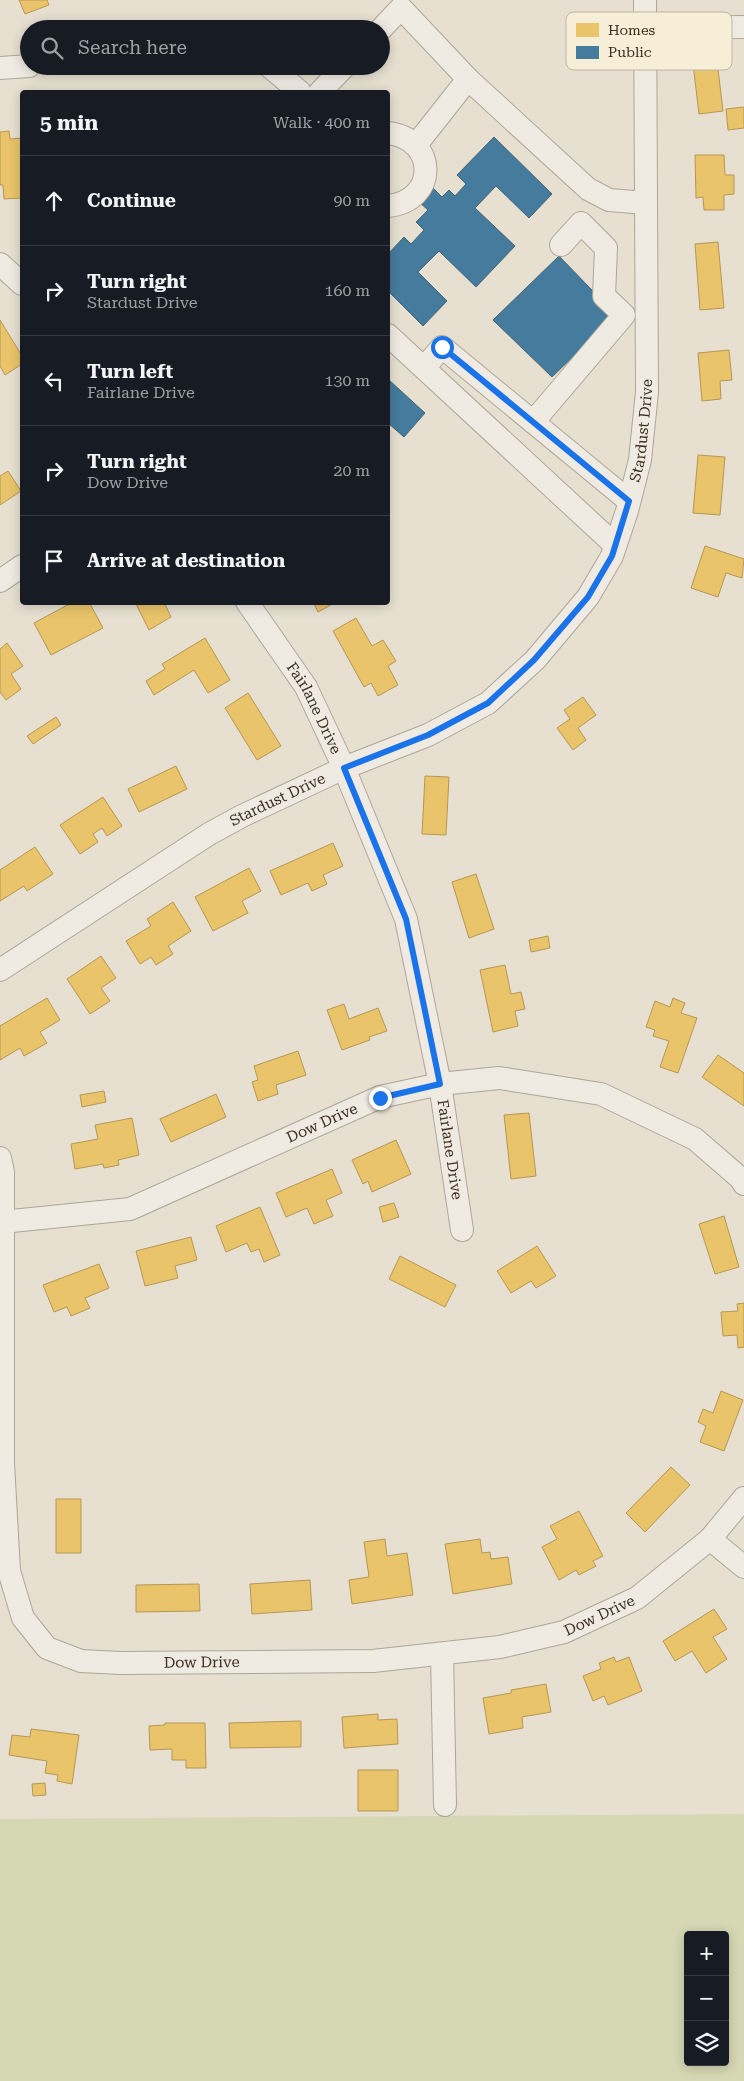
<!DOCTYPE html>
<html lang="en">
<head>
<meta charset="utf-8">
<style>
	body { margin:0; font-family:"Roboto Serif",serif; background:#242831; color:#f1f3f6 }
	.controls { position:absolute; right:15px; bottom:15px; display:grid; overflow:hidden; border-radius:5px; box-shadow:0 2px 12px #0003 }
	.controls button { width:45px; height:45px; display:grid; place-items:center; padding:0; border:0; border-bottom:1px solid #363941; background:#171b24; color:#f1f3f6; font:25px sans-serif }
	.stop { position:absolute; width:15px; height:15px; margin:-11px; border:4px solid #1a73e8; border-radius:50%; background:#fff }
	.stop.end { background:#1a73e8; border-color:#fff; box-shadow:0 1px 5px #0008 }
	.list { margin:0; padding:0; list-style:none }
	h2 { display:flex; justify-content:space-between; align-items:center; height:65px; margin:0; padding:0 20px; font-size:21px }
	h2 small { font-size:16px; font-weight:400; color:#9ea1a6 }
	.list li { display:grid; grid-template-columns:32px 1fr auto; gap:15px; align-items:center; box-sizing:border-box; height:90px; padding:0 20px; border-top:1px solid #363941 }
	.list b { display:block; font-size:19px; white-space:nowrap }
	.list p { margin:0; font-size:16px; white-space:nowrap; color:#9ea1a6 }
	.list em { font-size:16px; font-style:normal; color:#9ea1a6 }
	.icon { flex:none; width:28px; height:28px; fill:none; stroke:currentColor; stroke-width:2; stroke-linecap:round; stroke-linejoin:round }
	.map { position:relative; flex:none; width:744px; height:2081px; overflow:hidden }
	.search { position:absolute; background:#171b24; box-shadow:0 2px 12px #0003; left:20px; top:20px; width:370px; height:55px; display:flex; align-items:center; gap:12px; box-sizing:border-box; padding:0 18px; border-radius:28px; color:#9ea1a6; font-size:19px }
	.panel { position:absolute; background:#171b24; box-shadow:0 2px 12px #0003; left:20px; top:90px; width:370px; height:515px; border-radius:5px }
	.map>svg:first-child { display:block }
</style>
</head>
<body>
<div class="map">
<svg width="744" height="2081" viewBox="0 0 744 2081">
	<rect width="100%" height="100%" fill="#e7e0d1"/>
	<!-- green -->
	<path fill="#d6d7b3" fill-rule="evenodd" d="M744 1814V2081H0V1819ZM688 1935H725V2062H688Z"/>
	<!-- homes -->
	<path fill="#e9c46a" stroke="#b59754" d="M19 0H47L49 5 25 14Z
		M717 61 723 111 699 114 693 64Z
		M744 107V128L728 130 726 109Z
		M9 131 10 139 22 138V198L4 199 3 185H0V132Z
		M695 155H724L725 175H734V194L724 195V210H704L703 197 696 198Z
		M718 242 724 308 700 310 695 244Z
		M0 320 22 356V364L5 375 0 366Z
		M729 350 732 380 720 381 721 399 702 401 698 353Z
		M698 455 725 457 720 515 693 513Z
		M8 471 21 491 0 505V476Z
		M705 546 744 559 742 578 726 573 718 597 691 588Z
		M73 602H89L103 628 51 655 34 623Z
		M135 602H164L171 617 149 630Z
		M313 602H336L318 612Z
		M356 618 372 646 383 640 396 661 388 666 398 685 378 696 371 683 364 687 333 631Z
		M205 638 230 680 208 693 194 670 154 695 146 681 165 669 162 664Z
		M7 643 23 666 11 674 21 689 6 700 0 692V649Z
		M248 693 281 746 257 760 225 708Z
		M583 697 596 715 578 728 586 740 573 750 557 728 570 719 564 710Z
		M56 717 61 725 33 744 27 736Z
		M176 766 187 789 139 812 128 789Z
		M425 776 449 777 446 835 422 834Z
		M103 797 122 826 107 836 102 828 93 834 98 842 80 854 60 825Z
		M333 843 343 866 323 875 327 884 312 891 308 883 281 895 270 871Z
		M35 847 53 874 27 891 24 886 0 901V870Z
		M249 868 261 891 242 901 248 913 213 931 195 897Z
		M476 874 494 929 469 938 452 882Z
		M173 902 191 931 168 946 173 954 156 965 151 957 140 964 126 941 151 926 147 919Z
		M548 936 550 948 531 952 529 940Z
		M101 956 116 978 101 988 110 1001 90 1014 67 979Z
		M505 965 511 994 521 992 525 1009 515 1011 518 1026 493 1032 480 970Z
		M47 998 60 1020 40 1032 47 1043 24 1056 20 1048 0 1060V1026Z
		M673 998 685 1003 681 1013 697 1018 678 1073 660 1067 669 1041 653 1036 655 1030 646 1027 655 1001 670 1007Z
		M344 1004 349 1019 378 1008 387 1031 369 1037 370 1040 342 1050 327 1010Z
		M298 1051 306 1075 276 1085 278 1094 258 1101 252 1082 258 1080 254 1066Z
		M718 1055 744 1073V1106L702 1077Z
		M104 1091 106 1102 82 1107 80 1095Z
		M216 1094 226 1117 171 1142 160 1119Z
		M529 1113 536 1176 511 1179 504 1115Z
		M132 1118 139 1155 118 1160 119 1165 104 1168 103 1164 75 1169 71 1144 98 1139 95 1125Z
		M396 1140 411 1174 372 1192 368 1181 363 1184 352 1160Z
		M332 1169 342 1193 326 1200 333 1216 314 1224 307 1208 286 1217 276 1193Z
		M394 1203 399 1217 383 1222 379 1207Z
		M260 1207 280 1255 264 1262 259 1249 251 1252 247 1243 226 1252 216 1226Z
		M724 1216 739 1267 715 1274 699 1224Z
		M191 1237 197 1260 175 1266 178 1278 145 1286 136 1251Z
		M537 1246 556 1276 536 1288 531 1281 511 1293 497 1271Z
		M400 1256 456 1285 445 1307 389 1279Z
		M99 1264 109 1288 85 1298 90 1308 71 1316 67 1307 54 1312 43 1285Z
		M744 1303V1347L738 1348 737 1335 723 1336 721 1312 738 1311 737 1304Z
		M721 1391 743 1400 724 1451 700 1442 706 1426 698 1422 703 1409 713 1413Z
		M671 1467 690 1485 645 1532 626 1513Z
		M56 1499H81V1553H56Z
		M579 1511 603 1556 593 1561 596 1566 579 1575 576 1570 559 1580 542 1547 557 1539 550 1526Z
		M385 1539 387 1556 407 1553 413 1595 352 1604 349 1580 369 1577 364 1542Z
		M480 1539 482 1553 490 1552 491 1559 508 1557 512 1584 453 1594 445 1544Z
		M310 1580 312 1610 252 1614 250 1584Z
		M199 1584 200 1611 136 1612V1585Z
		M714 1609 727 1629 713 1637 727 1659 706 1673 692 1651 675 1661 663 1641Z
		M614 1657 616 1662 629 1657 642 1691 608 1705 604 1696 593 1701 583 1676 601 1669 599 1663Z
		M546 1684 551 1712 522 1717 523 1728 489 1734 483 1698 511 1693V1690Z
		M378 1714V1720L397 1719 398 1744 344 1748 342 1717Z
		M301 1721V1747L230 1748 229 1723Z
		M165 1723H205L206 1768H186V1760H172V1749L150 1750 149 1726 165 1725Z
		M31 1729 79 1735 72 1784 57 1781 58 1775 45 1773 47 1761 9 1755 12 1735 30 1737Z
		M358 1770H398V1811H358Z
		M45 1783 46 1795 33 1796 32 1784Z"/>
	<!-- public -->
	<path fill="#457b9d" stroke="#436478" d="M494 137 552 194 529 218 496 186 475 208 515 246 476 287 439 251 418 272 447 301 423 326 388 291V254L404 237 411 244 424 230 416 222 428 210 419 202 433 188 442 197 449 190 455 196 466 184 457 175Z
		M559 256 616 315 552 377 493 320Z
		M389 380 425 413 404 437 388 423Z"/>
	<g fill="none" stroke-linecap="round" stroke-linejoin="round">
		<defs>
			<g id="minor">
				<path d="M645 28 744 27"/>
				<path d="M381 29 401 8 468 79"/>
				<path d="M269 66 300 92"/>
				<path d="M0 68 29 66"/>
				<path d="M320 92 345 66"/>
				<path d="M388 133C438 139 438 201 388 206"/>
				<path d="M416 145 468 79 588 189 609 200 646 203"/>
				<path d="M0 264 22 284"/>
				<path d="M388 335 615 545"/>
				<path d="M424 368 442 347 629 501"/>
				<path d="M533 422 624 315 604 296 606 248 581 223 561 245"/>
				<path d="M0 581 22 566"/>
				<path id="s1" d="M247 602 306 687 344 768 406 919 440 1084 462 1230"/>
				<path id="s2" d="M0 970 209 834 242 816 344 768 428 735 488 703 535 660 588 597 612 556 627 511 640 460 647 392 645 0"/>
				<path id="s3" d="M0 1158 3 1172V1463L9 1571 23 1618 47 1648 81 1661 120 1663 373 1661 500 1647 564 1632 637 1598 710 1539 744 1498"/>
				<path id="s4" d="M2 1222 130 1209 380 1097 440 1084 499 1078 601 1094 695 1139 740 1178 744 1184"/>
				<path d="M710 1539 744 1567"/>
				<path d="M442 1654 445 1805"/>
			</g>
		</defs>
		<!-- minor casing -->
		<use href="#minor" stroke="#ada599" stroke-width="24"/>
		<!-- minor -->
		<use href="#minor" stroke="#efebe3" stroke-width="22"/>
	</g>
	<g fill="none" stroke-linecap="round" stroke-linejoin="round">
		<!-- route -->
		<path stroke="#1a73e8" stroke-width="6" d="M380 1098 440 1084 406 919 344 768 428 735 488 703 534 660 588 597 612 556 629 501 442 347"/>
	</g>
	<g text-anchor="middle" stroke-width="5" stroke-linejoin="round" paint-order="stroke">
		<!-- street labels -->
		<g font-size="15" fill="#3d2e20" stroke="#f7eed8">
			<text dy="5" stroke="none"><textPath href="#s2" startOffset="881">Stardust Drive</textPath></text>
			<text dy="5" stroke="none"><textPath href="#s1" startOffset="126">Fairlane Drive</textPath></text>
			<text dy="5" stroke="none"><textPath href="#s2" startOffset="326">Stardust Drive</textPath></text>
			<text dy="5" stroke="none"><textPath href="#s4" startOffset="339">Dow Drive</textPath></text>
			<text dy="5" stroke="none"><textPath href="#s1" startOffset="591">Fairlane Drive</textPath></text>
			<text dy="5" stroke="none"><textPath href="#s3" startOffset="1062">Dow Drive</textPath></text>
			<text dy="5" stroke="none"><textPath href="#s3" startOffset="658">Dow Drive</textPath></text>
		</g>
	</g>
	<!-- legend -->
	<rect x="566" y="12" width="166" height="58" rx="8" fill="#f7eed8" stroke="#bfb4a1" stroke-width="1"/>
	<rect x="576" y="23" width="23" height="14" fill="#e9c46a"/>
	<rect x="576" y="46" width="23" height="13" fill="#457b9d"/>
	<g font-size="14" fill="#3d2e20">
		<text x="608" y="35">Homes</text>
		<text x="608" y="57">Public</text>
	</g>
</svg>
<div class="controls">
<button>+</button>
<button>−</button>
<button><svg class="icon" aria-label="layers" viewBox="0 0 24 24"><path d="M12 4l9 5-9 5-9-5zM3 14l9 5 9-5"/></svg></button>
</div>
<div class="stop" style="left:442px;top:347px"></div>
<div class="stop end" style="left:380px;top:1098px"></div>
<div class="search"><svg class="icon" aria-label="search" viewBox="0 0 24 24"><circle cx="10" cy="10" r="6"/><path d="M15 15l6 6"/></svg>Search here</div>
<section class="panel">
<h2>5 min<small>Walk · 400 m</small></h2>
<ul class="list">
<li><svg class="icon" aria-label="ahead" viewBox="0 0 24 24"><path d="M12 20V5M6 11l6-6 6 6"/></svg><div><b>Continue</b></div><em>90 m</em></li>
<li><svg class="icon" aria-label="right" viewBox="0 0 24 24"><path d="M7 20v-9h11M14 6l5 5-5 5"/></svg><div><b>Turn right</b><p>Stardust Drive</p></div><em>160 m</em></li>
<li><svg class="icon" aria-label="left" viewBox="0 0 24 24"><path d="M17 20v-9H6M10 6l-5 5 5 5"/></svg><div><b>Turn left</b><p>Fairlane Drive</p></div><em>130 m</em></li>
<li><svg class="icon" aria-label="right" viewBox="0 0 24 24"><path d="M7 20v-9h11M14 6l5 5-5 5"/></svg><div><b>Turn right</b><p>Dow Drive</p></div><em>20 m</em></li>
<li><svg class="icon" aria-label="arrive" viewBox="0 0 24 24"><path d="M6 21V4h12l-3 4 3 4H6"/></svg><div><b>Arrive at destination</b></div></li>
</ul>
</section>
</div>
</body>
</html>
